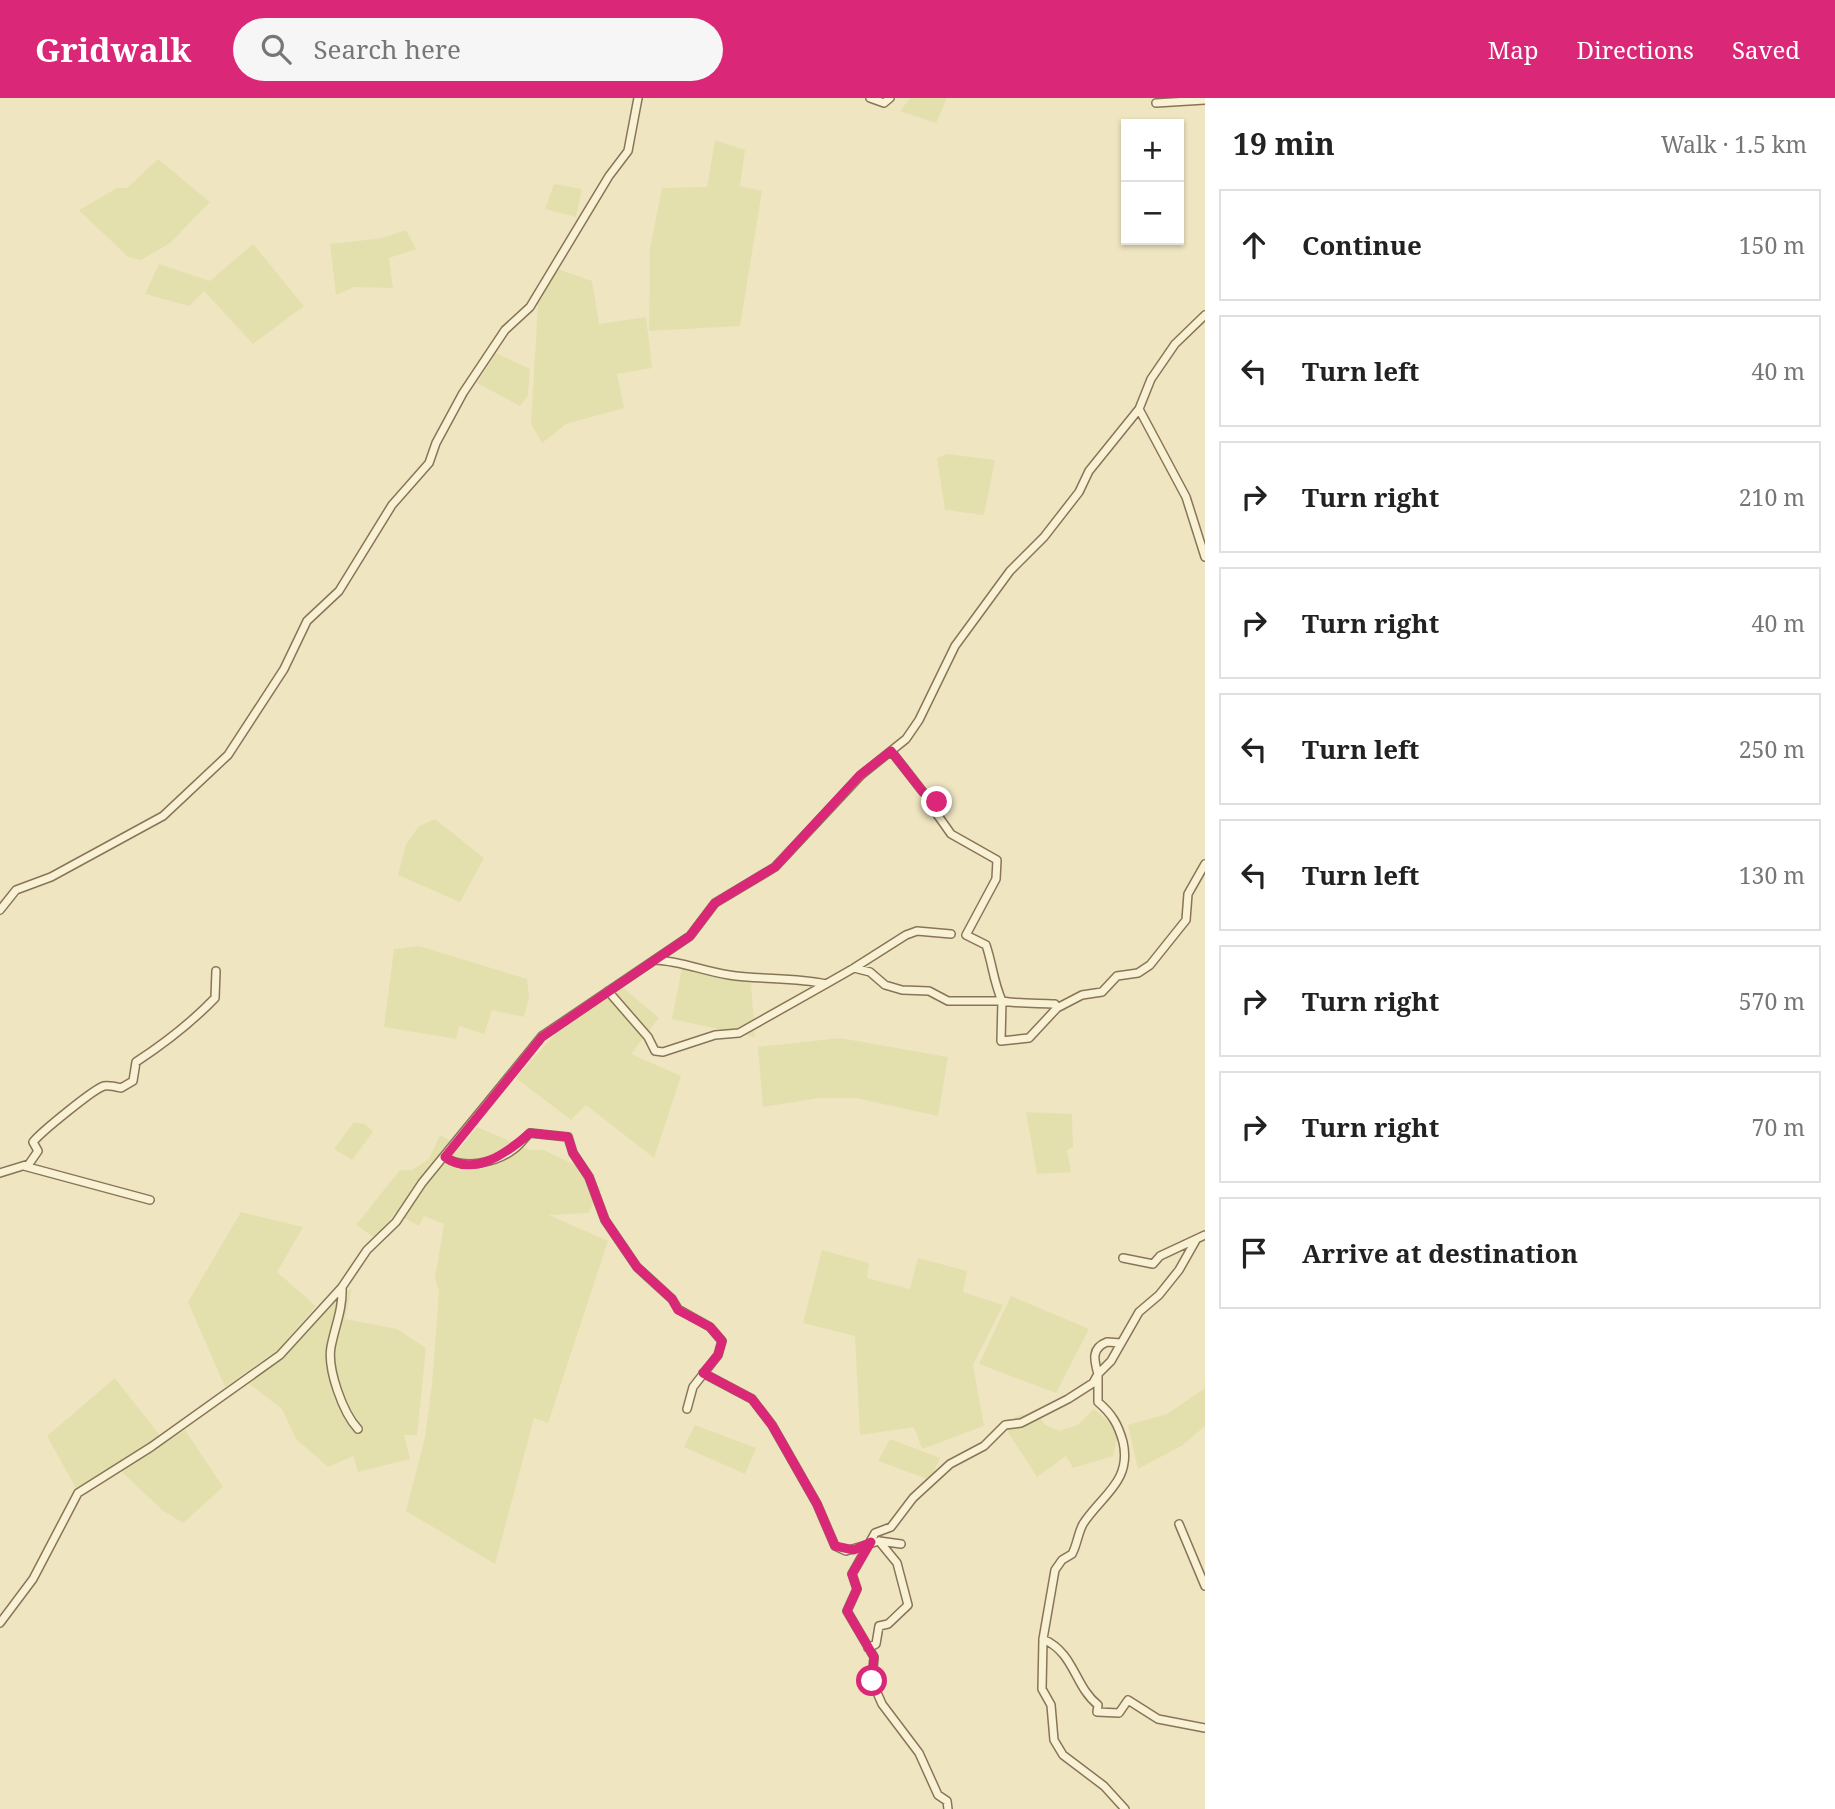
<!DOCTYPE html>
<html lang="en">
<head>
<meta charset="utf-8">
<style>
	body { margin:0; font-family:"Noto Serif",serif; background:#f6f6f6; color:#222 }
	.controls { position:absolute; right:21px; top:21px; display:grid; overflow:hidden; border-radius:0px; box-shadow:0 2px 5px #0004 }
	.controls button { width:63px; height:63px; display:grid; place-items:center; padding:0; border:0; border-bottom:2px solid #e0e0e0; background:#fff; color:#222; font:35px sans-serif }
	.stop { position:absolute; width:21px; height:21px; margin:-16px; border:5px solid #db2777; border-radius:50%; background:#fff }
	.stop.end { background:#db2777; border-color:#fff; box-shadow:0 2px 7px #0008 }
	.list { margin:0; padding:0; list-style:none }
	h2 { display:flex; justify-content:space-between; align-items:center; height:91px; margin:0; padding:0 28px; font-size:30px }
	h2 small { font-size:23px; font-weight:400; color:#767676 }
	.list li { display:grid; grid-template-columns:46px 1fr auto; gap:21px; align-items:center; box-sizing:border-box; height:112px; margin:0 14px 14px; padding:0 14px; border:2px solid #e0e0e0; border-radius:0px }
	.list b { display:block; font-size:26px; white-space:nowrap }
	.list em { font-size:23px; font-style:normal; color:#767676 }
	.icon { flex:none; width:38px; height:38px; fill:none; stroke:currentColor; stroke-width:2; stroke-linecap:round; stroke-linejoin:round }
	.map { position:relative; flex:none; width:1205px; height:1711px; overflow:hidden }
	header { display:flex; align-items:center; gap:42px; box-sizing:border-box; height:98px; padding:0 35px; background:#db2777; color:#fff }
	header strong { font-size:33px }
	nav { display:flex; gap:38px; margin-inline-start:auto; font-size:24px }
	.search { width:490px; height:63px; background:#f6f6f6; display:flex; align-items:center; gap:18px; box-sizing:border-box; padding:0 24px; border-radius:38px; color:#767676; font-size:26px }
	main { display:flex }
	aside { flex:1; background:#fff }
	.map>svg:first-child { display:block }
</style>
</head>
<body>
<header>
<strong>Gridwalk</strong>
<div class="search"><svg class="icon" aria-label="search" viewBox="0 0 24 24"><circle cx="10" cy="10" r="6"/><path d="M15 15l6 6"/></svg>Search here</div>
<nav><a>Map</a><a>Directions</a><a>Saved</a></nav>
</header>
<main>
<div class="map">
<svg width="1205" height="1711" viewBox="0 0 1205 1711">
	<rect width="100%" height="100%" fill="#efe5c1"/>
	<!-- farmland -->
	<path fill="#e4e0ae" d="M910 0H947L936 25 900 13Z
		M715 42 745 52 740 88 762 93 740 228 649 233 650 150 662 90 707 89Z
		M158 61 210 104 170 145 141 162 128 159 79 112 117 90H127Z
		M554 86 582 91 576 119 545 111Z
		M406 132 416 151 389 160 393 190 354 189 336 197 330 146 383 140Z
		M253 146 304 208 253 246 204 193 189 208 145 196 159 166 210 183Z
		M558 171 592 183 599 226 646 219 652 270 617 276 624 310 566 326 542 345 531 326 538 206Z
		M496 255 530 271 528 297 520 308 477 285Z
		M947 356 995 362 984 417 945 412 937 360Z
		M435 721 484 760 460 804 398 777 406 746 419 728Z
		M419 848 527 881 529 899 524 919 492 912 484 936 459 928 456 941 384 929 394 851Z
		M683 865 751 885 755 939 672 921Z
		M620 887 659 920 631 956 681 978 654 1060 586 1007 571 1022 516 980 570 919Z
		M840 940 948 959 938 1018 856 1000H818L763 1009 758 949Z
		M1026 1014 1072 1016 1073 1049 1067 1052 1071 1074 1037 1076Z
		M354 1024 365 1026 373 1034 352 1062 334 1051Z
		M477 1029 530 1052H544L588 1073 601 1092 588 1115 549 1117 608 1143 548 1325 534 1320 495 1466 406 1413 425 1339 432 1286 439 1194 435 1180 444 1126 424 1118 419 1128 395 1115 375 1140 356 1127 400 1072H412L429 1061 440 1037 461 1049Z
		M241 1114 303 1129 277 1174 316 1208 278 1252 225 1289 188 1204Z
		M822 1152 869 1165 867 1180 910 1191 918 1160 967 1173 963 1194 1003 1207 973 1267 984 1328 922 1351 914 1329 860 1337 855 1238 803 1225Z
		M352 1190 345 1221 397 1231 426 1250 417 1337H404L410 1361 358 1374 353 1358 328 1369 296 1341 282 1311 248 1285 278 1264 335 1202Z
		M1011 1198 1089 1231 1056 1295 979 1266Z
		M115 1280 161 1339 77 1392 47 1338Z
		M1205 1290V1328L1183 1347 1138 1371 1128 1327 1167 1316Z
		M1094 1311 1119 1333 1113 1358 1073 1370 1066 1358 1037 1379 1004 1328 1017 1318 1038 1314 1044 1326 1059 1333 1078 1327Z
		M695 1327 756 1350 745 1376 684 1349Z
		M185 1332 223 1389 183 1425 162 1412 120 1372Z
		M890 1341 940 1360 930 1382 878 1363Z"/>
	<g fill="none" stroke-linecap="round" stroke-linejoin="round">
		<defs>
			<path id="minor" d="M870 0 884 5 890 0
				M1156 5 1205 2
				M1139 311 1186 399 1205 459
				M891 653 923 694 937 703 934 712 951 736 997 762 996 781 966 837 986 847C993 868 993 882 1002 903 1021 906 1037 905 1055 906L1057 910
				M0 812 16 792 51 779 163 718 228 657 284 571 307 523 339 493 392 407 429 365 436 345 463 295 505 232 530 209 609 78 628 53 638 0
				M655 862C681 863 703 873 729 877 762 882 794 879 826 886L854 870 870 874 885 887 902 892 929 893 948 903H1002L1001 943 1029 940 1057 910 1082 897 1102 894 1117 878 1138 875 1150 867 1186 822 1188 796 1205 766
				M854 870 906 837 917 833 951 836
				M608 893 648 939 655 953 663 954 715 937 739 935 826 886
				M445 1059C463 1072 496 1065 514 1051 520 1047 524 1040 530 1035L568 1039 573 1055 589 1079 605 1122 637 1169 672 1201 678 1211 710 1229 722 1243 718 1257 693 1289 687 1311
				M24 1068 150 1102
				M0 1075 29 1066 38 1053 33 1044C41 1034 95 990 104 988 109 987 117 989 121 990L133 983 136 964C165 945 191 925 215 900L216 873
				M1123 1160 1153 1166 1160 1158 1205 1137
				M342 1189C343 1211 335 1228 331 1249 327 1271 343 1315 358 1331
				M703 1275 752 1301 772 1327 817 1406 835 1448 846 1453 879 1443 901 1446
				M1179 1426 1205 1488
				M0 1525 33 1481 78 1395 151 1349 280 1257 342 1189 367 1152 396 1124 422 1085 542 938 690 838 715 805 775 769 861 677 906 641 919 622 955 548 1010 473 1044 439 1079 394 1089 373 1139 311 1151 281 1175 246 1205 217
				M1043 1541C1075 1555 1074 1588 1098 1607L1097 1614 1119 1615 1128 1602 1158 1621 1205 1630
				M868 1550 876 1546 879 1528 888 1526 908 1507 897 1465 879 1443
				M948 1711 947 1703 938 1697 919 1655 882 1606 872 1583 874 1559 847 1513 857 1491 852 1476 875 1435 891 1429 913 1400 950 1366 984 1348 1005 1327 1021 1325 1068 1301 1093 1285 1098 1276C1094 1262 1091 1250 1107 1244L1121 1245
				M1125 1711 1104 1688 1063 1657 1054 1642 1051 1607 1042 1591 1043 1541 1055 1472 1062 1462 1072 1456C1077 1447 1078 1435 1083 1426 1102 1397 1132 1383 1123 1344 1118 1326 1112 1316 1098 1304V1276L1111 1263 1139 1214 1159 1197 1179 1172 1196 1142"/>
		</defs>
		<!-- minor casing -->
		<use href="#minor" stroke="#887558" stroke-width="10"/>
		<!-- minor -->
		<use href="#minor" stroke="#f9f1d4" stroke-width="7"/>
	</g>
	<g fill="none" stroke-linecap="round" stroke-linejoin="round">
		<!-- route -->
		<path stroke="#db2777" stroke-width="9" d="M872 1583 874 1559 847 1513 857 1491 852 1476 871 1444 854 1452 835 1448 817 1406 772 1327 752 1301 703 1275 718 1257 722 1243 710 1229 678 1212 672 1201 637 1169 605 1122 589 1079 573 1055 568 1039 530 1035C508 1054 474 1080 445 1059L542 939 690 838 715 805 775 769 860 677 891 653 923 694 937 704"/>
	</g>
</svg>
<div class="controls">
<button>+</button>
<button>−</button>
</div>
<div class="stop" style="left:872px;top:1583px"></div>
<div class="stop end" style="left:937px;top:704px"></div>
</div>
<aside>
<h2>19 min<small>Walk · 1.5 km</small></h2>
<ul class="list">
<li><svg class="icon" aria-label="ahead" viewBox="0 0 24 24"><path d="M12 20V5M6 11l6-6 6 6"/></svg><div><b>Continue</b></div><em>150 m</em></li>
<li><svg class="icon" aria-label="left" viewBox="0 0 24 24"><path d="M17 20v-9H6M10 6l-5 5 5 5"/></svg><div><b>Turn left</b></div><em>40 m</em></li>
<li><svg class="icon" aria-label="right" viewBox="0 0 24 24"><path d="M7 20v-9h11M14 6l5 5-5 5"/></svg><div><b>Turn right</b></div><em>210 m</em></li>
<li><svg class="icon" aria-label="right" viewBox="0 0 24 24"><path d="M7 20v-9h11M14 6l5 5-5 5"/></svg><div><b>Turn right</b></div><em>40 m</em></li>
<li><svg class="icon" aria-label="left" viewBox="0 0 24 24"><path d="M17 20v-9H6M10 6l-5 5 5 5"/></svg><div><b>Turn left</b></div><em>250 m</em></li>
<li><svg class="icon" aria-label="left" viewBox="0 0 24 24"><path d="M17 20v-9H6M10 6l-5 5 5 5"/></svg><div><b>Turn left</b></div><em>130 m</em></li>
<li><svg class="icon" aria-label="right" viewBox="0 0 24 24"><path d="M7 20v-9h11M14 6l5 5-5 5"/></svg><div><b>Turn right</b></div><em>570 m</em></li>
<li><svg class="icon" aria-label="right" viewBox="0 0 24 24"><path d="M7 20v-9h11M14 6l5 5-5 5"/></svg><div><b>Turn right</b></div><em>70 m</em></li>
<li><svg class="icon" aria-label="arrive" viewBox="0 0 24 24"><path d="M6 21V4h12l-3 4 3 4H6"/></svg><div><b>Arrive at destination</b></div></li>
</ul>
</aside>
</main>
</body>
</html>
